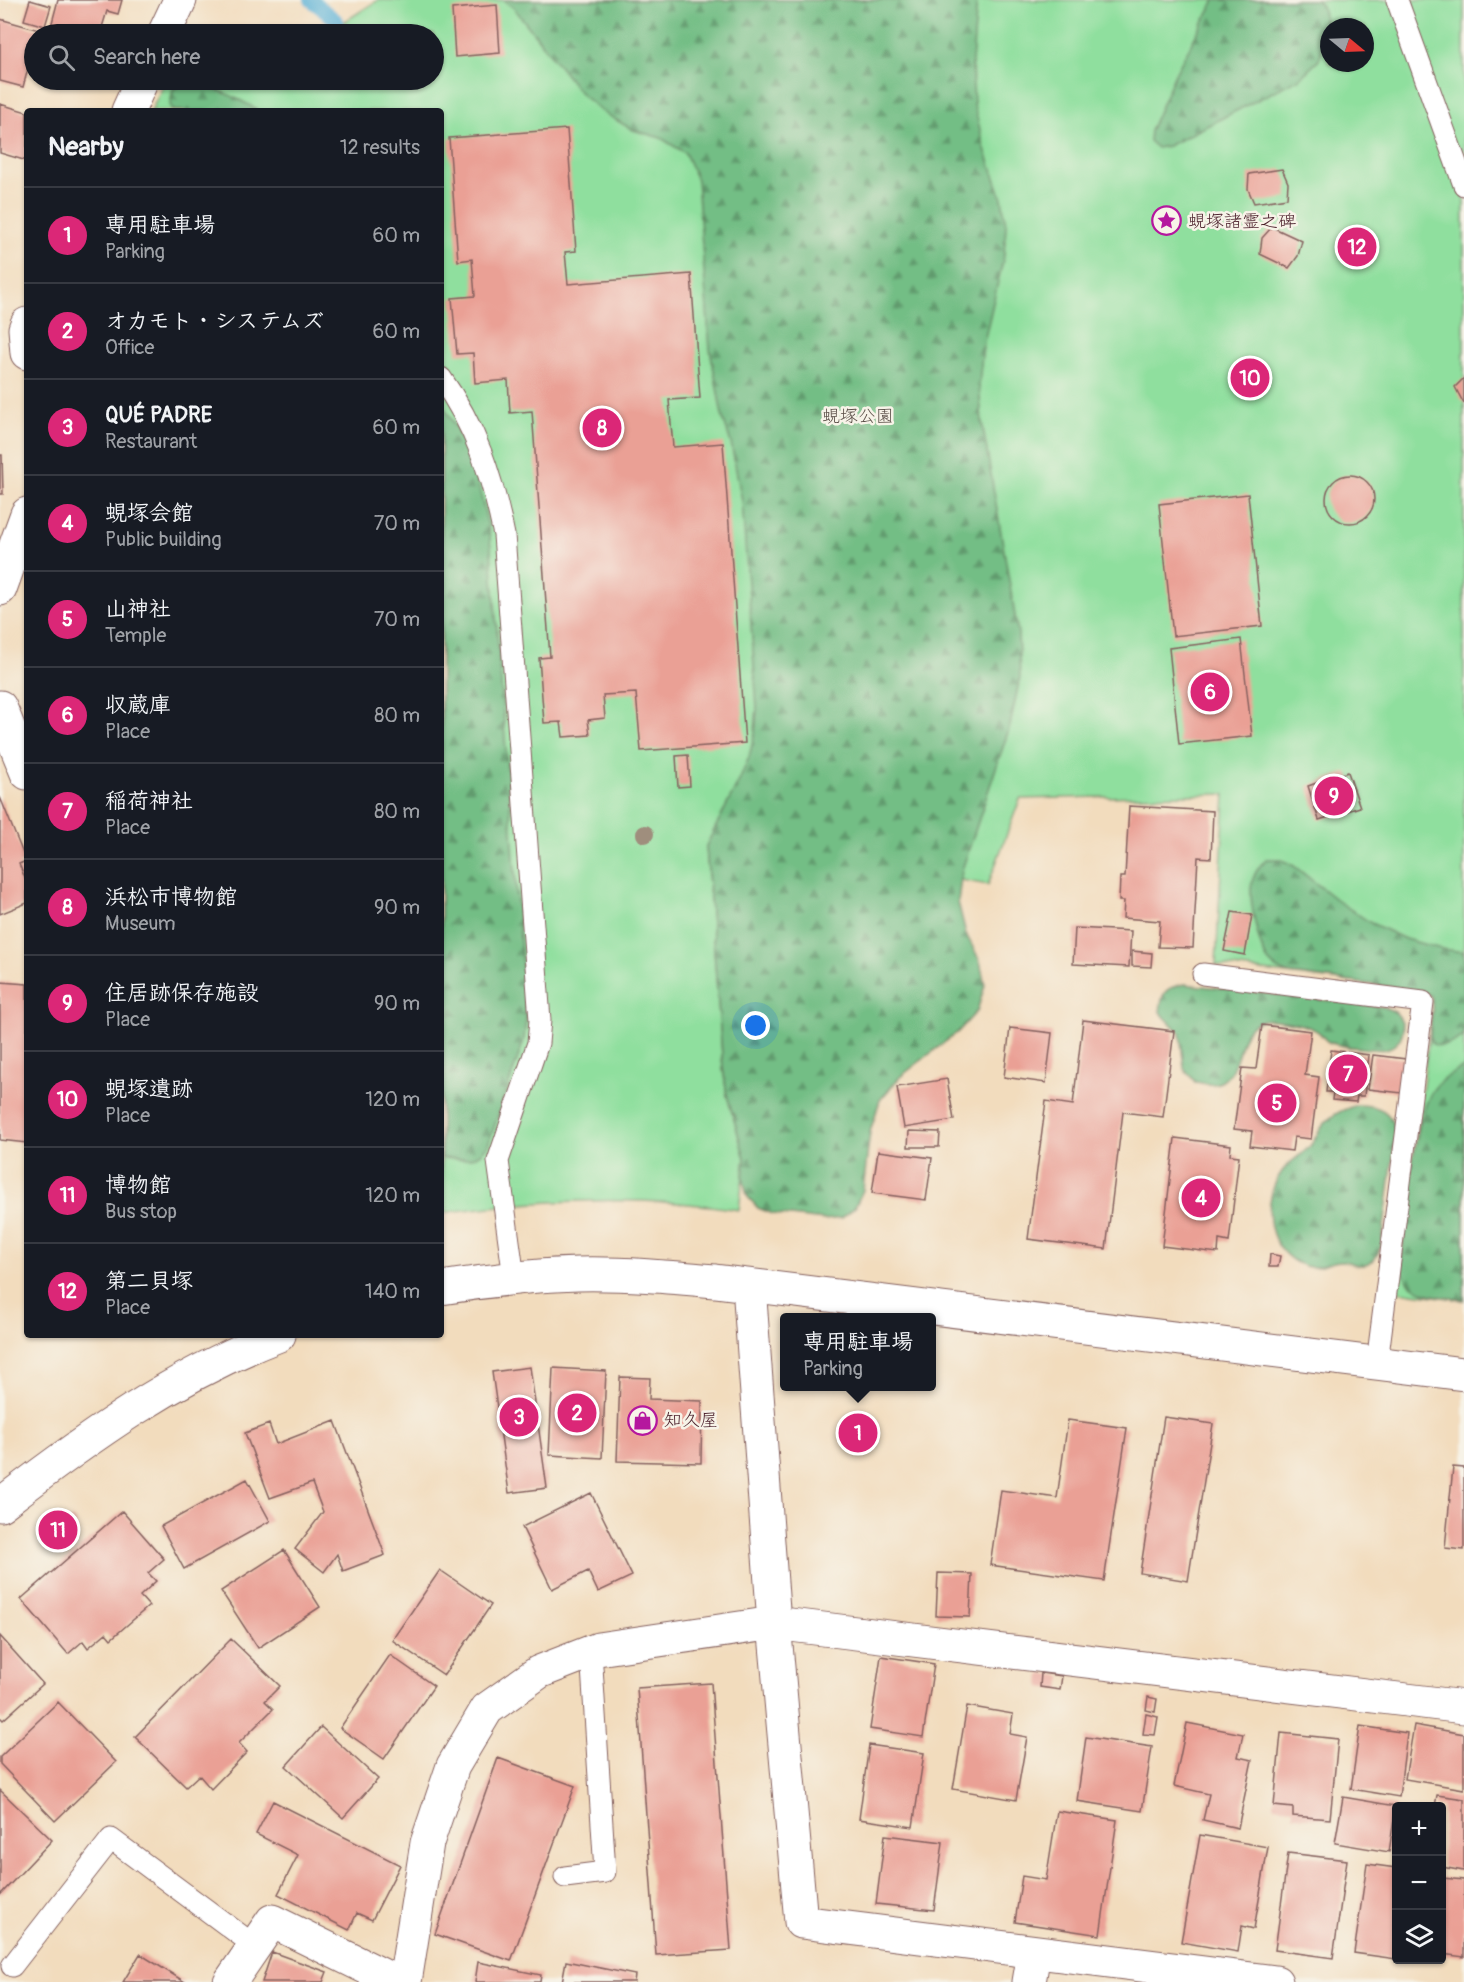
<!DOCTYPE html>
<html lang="en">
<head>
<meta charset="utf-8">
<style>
	body { margin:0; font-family:Pangolin,"Klee One",sans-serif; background:#20242c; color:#f1f3f6 }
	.controls { position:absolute; right:18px; bottom:18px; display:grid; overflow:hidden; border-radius:6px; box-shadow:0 2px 4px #0004 }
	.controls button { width:54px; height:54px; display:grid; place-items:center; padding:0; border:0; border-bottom:2px solid #363941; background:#171b24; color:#f1f3f6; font:30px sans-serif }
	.compass { position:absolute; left:1320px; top:18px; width:54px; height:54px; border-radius:50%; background:#171b24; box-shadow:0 2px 4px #0004; rotate:109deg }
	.you { position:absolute; left:756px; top:1026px; width:21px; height:21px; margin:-15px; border:4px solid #fff; border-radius:50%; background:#1a73e8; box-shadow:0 0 0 9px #1a73e833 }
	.badge { display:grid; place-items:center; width:39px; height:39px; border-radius:50%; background:#db2777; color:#fff; font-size:20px; font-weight:700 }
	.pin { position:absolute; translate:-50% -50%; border:3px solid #fff; box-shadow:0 2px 6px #0006 }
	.popup { position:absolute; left:780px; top:1313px; width:156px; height:78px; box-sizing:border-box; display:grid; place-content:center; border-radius:6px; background:#171b24; filter:drop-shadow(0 2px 4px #0005); font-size:20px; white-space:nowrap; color:#9ea1a6 }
	.popup b { font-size:22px; color:#f1f3f6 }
	.popup::after { content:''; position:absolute; left:50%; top:100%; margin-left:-12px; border:12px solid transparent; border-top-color:#171b24 }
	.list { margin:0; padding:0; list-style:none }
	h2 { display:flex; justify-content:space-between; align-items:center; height:78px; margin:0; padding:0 24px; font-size:26px }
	h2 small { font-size:20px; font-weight:400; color:#9ea1a6 }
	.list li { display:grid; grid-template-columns:39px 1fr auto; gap:18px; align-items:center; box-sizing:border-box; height:96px; padding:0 24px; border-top:2px solid #363941 }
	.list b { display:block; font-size:22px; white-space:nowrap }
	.list p { margin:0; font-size:20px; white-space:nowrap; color:#9ea1a6 }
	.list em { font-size:20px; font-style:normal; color:#9ea1a6 }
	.icon { flex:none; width:33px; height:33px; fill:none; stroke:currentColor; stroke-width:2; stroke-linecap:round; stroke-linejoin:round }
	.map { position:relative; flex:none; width:1464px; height:1982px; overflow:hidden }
	.search { position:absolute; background:#171b24; box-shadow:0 2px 4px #0004; left:24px; top:24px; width:420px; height:66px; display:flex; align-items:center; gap:15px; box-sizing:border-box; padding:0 21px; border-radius:33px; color:#9ea1a6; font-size:22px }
	.panel { position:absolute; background:#171b24; box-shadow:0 2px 4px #0004; left:24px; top:108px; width:420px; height:1230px; border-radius:6px }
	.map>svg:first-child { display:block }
</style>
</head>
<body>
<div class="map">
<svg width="1464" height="1982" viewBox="0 0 1464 1982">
	<defs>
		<pattern id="forest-firs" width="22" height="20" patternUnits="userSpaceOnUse" patternTransform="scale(1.5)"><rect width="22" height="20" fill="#73be85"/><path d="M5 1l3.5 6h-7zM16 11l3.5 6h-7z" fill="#609a6d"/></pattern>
	</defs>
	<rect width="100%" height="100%" fill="#f7f3e8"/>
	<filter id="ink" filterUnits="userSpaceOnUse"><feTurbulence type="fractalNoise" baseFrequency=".0167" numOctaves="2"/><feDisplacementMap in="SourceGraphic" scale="12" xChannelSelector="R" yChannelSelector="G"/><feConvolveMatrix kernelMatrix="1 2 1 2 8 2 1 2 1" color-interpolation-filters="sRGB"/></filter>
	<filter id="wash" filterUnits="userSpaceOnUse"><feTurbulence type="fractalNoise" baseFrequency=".008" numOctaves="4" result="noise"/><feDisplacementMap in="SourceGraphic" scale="24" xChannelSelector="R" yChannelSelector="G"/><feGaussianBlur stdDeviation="1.35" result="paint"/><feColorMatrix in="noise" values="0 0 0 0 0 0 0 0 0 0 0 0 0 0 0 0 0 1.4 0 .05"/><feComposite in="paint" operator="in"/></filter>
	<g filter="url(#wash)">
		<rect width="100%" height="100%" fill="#f2dcbd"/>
		<!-- green -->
		<path fill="#8fdf9e" stroke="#6c7f64" stroke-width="1.5" fill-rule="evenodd" d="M378 0H1464V1300L1397 1291 1433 1004 1431 996 1423 991 1216 965 1225 794 1020 799 988 885 928 874 706 846 723 1068 727 1095 745 1158 739 1210C640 1195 540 1199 441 1213V111H151L166 80H434V34H325ZM1329 27H1365V63H1329Z"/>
		<!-- forest -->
		<path fill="url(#forest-firs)" stroke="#5e6e58" stroke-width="1.5" d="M503 0H977L972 62 974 105 984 146 1002 198 1006 225 1004 256 983 346 979 385 982 422 1018 633 1020 677 1010 726 962 870 958 902 966 934 980 961 985 985 977 1011 958 1032 900 1077 880 1100 870 1132 863 1190 855 1207 842 1218 824 1220 773 1214 758 1208 747 1196 743 1178 745 1158 727 1095 723 1068 706 846 740 779 749 757 755 733 757 707 742 501 731 443 722 415 710 349 697 180 685 153 661 138 633 130 604 113 581 94 514 8Z
			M1215 0H1317L1322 6 1327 30 1319 60 1300 78 1168 146 1157 148 1149 141 1150 131 1175 74Z
			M188 81C212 86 238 98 259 111H174L170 105 173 89Z
			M441 403C469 443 481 490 490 537L526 1019 524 1040 488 1145C475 1163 462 1159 441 1158Z
			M1266 859H1280L1294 866 1338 901 1371 923 1405 939 1441 949 1464 952V1036C1453 1042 1443 1050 1431 1043 1428 1027 1435 1012 1431 996L1423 991 1290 974C1281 971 1275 969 1269 962 1259 950 1250 904 1251 888 1252 876 1258 867 1266 859Z
			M1184 984 1384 1007C1388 1009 1394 1011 1396 1013 1409 1026 1402 1045 1386 1049 1377 1051 1335 1046 1327 1041 1323 1038 1321 1033 1317 1031 1309 1025 1274 1018 1264 1020 1232 1024 1245 1081 1213 1084 1207 1085 1200 1082 1195 1082L1184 1068 1180 1033 1160 1012C1162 992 1164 988 1184 984Z
			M1464 1067V1300C1445 1297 1412 1296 1403 1274 1401 1269 1402 1260 1402 1255 1406 1217 1413 1109 1437 1085 1444 1077 1455 1072 1464 1067Z
			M1357 1105C1380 1105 1392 1111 1396 1134L1382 1242C1379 1253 1374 1267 1359 1265 1353 1264 1347 1261 1341 1261 1329 1261 1319 1270 1305 1266 1267 1254 1260 1204 1281 1173 1288 1162 1298 1158 1307 1149 1313 1144 1316 1136 1320 1130 1329 1115 1342 1110 1357 1105Z"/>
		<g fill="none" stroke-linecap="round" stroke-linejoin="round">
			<!-- stream -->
			<path stroke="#59b0d6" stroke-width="14" d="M311 0 337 21"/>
		</g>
		<g id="blocks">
			<!-- building -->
			<path fill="#eaa095" d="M30 0 51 6 45 26 24 20Z
				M58 0H122L118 14 107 11 100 34H49Z
				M497 5 500 53 455 57 452 9Z
				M0 19 39 30 38 34H34V46L23 87 0 81Z
				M0 104 27 112V161L0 153Z
				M567 129 576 251 565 252 568 284 691 274 700 398 669 400 673 447 723 443 745 743 641 751 636 693 603 695 605 718 588 720 590 735 563 737 561 722 544 723 539 658 550 657 532 411 510 413 508 380 475 383 473 353 457 354 452 298 475 296 472 259 458 261 449 138Z
				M1282 169 1288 183 1287 198 1254 203 1248 189 1249 174Z
				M1272 227 1302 241 1298 256 1289 268 1260 254 1262 238Z
				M1464 378V404L1455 387Z
				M0 455H2L3 494H0Z
				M1326 499a24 24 0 1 1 48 0a24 24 0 1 1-48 0Z
				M1248 494 1262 626 1173 636 1159 504Z
				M1241 639 1252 736 1179 744 1169 648Z
				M688 755 690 786 678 787 676 756Z
				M1348 772 1360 807 1319 820 1308 786Z
				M0 797 26 861 19 864 27 883V903L0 914Z
				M1129 806 1213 811 1211 858 1198 857 1193 948 1158 947 1160 921 1123 918 1124 901H1119L1120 877H1125Z
				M1232 912 1252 915 1245 955 1224 951Z
				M1075 928 1131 931 1129 967 1073 964Z
				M1132 951 1152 953 1151 967 1132 966Z
				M0 982 27 984V1143L0 1140Z
				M1083 1020 1174 1031 1163 1117 1123 1112 1106 1249 1028 1239 1046 1101 1073 1105Z
				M1262 1025 1311 1031 1305 1075 1319 1077 1311 1139 1294 1137 1292 1151 1250 1146 1252 1131 1234 1129 1242 1068 1256 1069Z
				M1010 1028 1052 1033 1046 1083 1004 1077Z
				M1331 1050 1369 1055 1364 1096H1357L1356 1102 1332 1100 1333 1092H1326Z
				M1373 1055 1406 1059 1402 1093 1368 1089Z
				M947 1079 954 1120 904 1128 897 1087Z
				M909 1131 940 1132 939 1147H908Z
				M1175 1138 1231 1145 1230 1155 1239 1156 1229 1242 1219 1240 1218 1253 1162 1246Z
				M878 1151 932 1158 926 1200 872 1193Z
				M1270 1254 1280 1256 1278 1267H1269Z
				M530 1367 547 1488 509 1493 492 1372Z
				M553 1368 606 1371 602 1458 549 1455Z
				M620 1377 650 1378 649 1399 702 1401 701 1463 617 1461Z
				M1164 1417 1213 1424 1188 1581 1140 1573Z
				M1068 1420 1127 1428 1104 1581 990 1565 1001 1490 1057 1498Z
				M335 1421 385 1555 343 1571 337 1554 324 1572 295 1549 323 1512 312 1483 270 1498 245 1433 269 1424 276 1444Z
				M1453 1467 1464 1468V1550L1445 1548Z
				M247 1479 270 1521 184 1569 161 1526Z
				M591 1493 632 1576 598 1592 588 1571 552 1589 522 1527Z
				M122 1511 164 1559 148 1573 156 1581 140 1596 149 1606 111 1639 106 1633 88 1648 83 1641 68 1654 21 1599Z
				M72 1518 77 1524 64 1533 60 1527Z
				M284 1550 320 1607 258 1648 221 1591Z
				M440 1570 491 1605 444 1675 392 1640Z
				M938 1573 972 1574 970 1617 936 1616Z
				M0 1636 43 1684 3 1720 0 1717Z
				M231 1639 280 1686 265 1701 273 1709 239 1743 247 1752 211 1789 199 1775 186 1787 135 1737Z
				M390 1655 434 1686 384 1759 340 1728Z
				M881 1656 934 1664 923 1737 870 1729Z
				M1041 1673 1062 1676 1060 1690 1040 1687Z
				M711 1683 731 1950 656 1955 637 1688Z
				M1148 1697 1157 1699 1155 1712 1146 1710Z
				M58 1702 116 1762 55 1821 0 1764V1757Z
				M967 1706 1013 1714 1010 1734 1027 1737 1016 1800 953 1789Z
				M1146 1714 1158 1717 1155 1735 1143 1734Z
				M1187 1723 1243 1734 1238 1757 1252 1760 1238 1828 1203 1820 1209 1794 1174 1786Z
				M1414 1725 1464 1734V1789L1405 1779Z
				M1360 1726 1407 1733 1399 1797 1351 1789Z
				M321 1727 378 1779 343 1818 286 1766Z
				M1281 1733 1338 1739 1330 1819 1293 1816V1808L1274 1806Z
				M1086 1737 1152 1747 1142 1811 1077 1801Z
				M869 1745 924 1753 913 1827 859 1819Z
				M498 1758 575 1786 511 1961 435 1934Z
				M0 1790 52 1840 0 1895Z
				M1437 1795 1464 1799V1871L1442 1867V1806H1435Z
				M1343 1797 1396 1806 1389 1852 1335 1843Z
				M273 1801 400 1865 372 1920 357 1913 349 1930 278 1894 298 1855 256 1834Z
				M1057 1811 1117 1820 1100 1935 1015 1922 1022 1876 1046 1880Z
				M885 1835 943 1842 934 1910 876 1904Z
				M1200 1835 1268 1847 1254 1929 1242 1926 1238 1952 1181 1942Z
				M1288 1853 1347 1860 1333 1958 1275 1950Z
				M1367 1864 1396 1868V1959L1354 1953Z
				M1442 1878 1464 1880V1957L1442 1954Z
				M272 1952 327 1972 323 1982H262Z
				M140 1954 185 1982H123Z
				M566 1961 635 1975 634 1982H562Z
				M478 1962 541 1975 540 1982H475Z"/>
		</g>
	</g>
	<g filter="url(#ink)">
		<use href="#blocks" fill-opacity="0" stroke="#85615e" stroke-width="1.5"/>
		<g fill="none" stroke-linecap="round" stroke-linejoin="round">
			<defs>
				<path id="service" d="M1397 0 1464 185
					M441 378C476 427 492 476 504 535L540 1020 538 1043 498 1161 514 1278
					M1203 974 1423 1002 1377 1363
					M565 1877 605 1872 591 1651
					M12 1966 111 1839 255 1946"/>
				<path id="minor" d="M164 34 180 0
					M128 111 142 80
					M27 324 25 329 27 353
					M0 589 27 514
					M0 707 27 773
					M749 1286 774 1623 801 1922 1276 1982
					M230 1982 272 1921 396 1982
					M405 1982 427 1843 453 1766 487 1709 539 1672 598 1649 774 1623 1464 1707
					M1029 1982 1034 1953"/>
				<path id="tertiary" d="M441 1288C486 1281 532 1275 578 1274 624 1273 670 1277 715 1281L1464 1374
					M0 1505C90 1436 173 1376 279 1335"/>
			</defs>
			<!-- service casing -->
			<use href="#service" stroke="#85615e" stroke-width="23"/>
			<!-- minor casing -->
			<use href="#minor" stroke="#85615e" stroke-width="35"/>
			<!-- tertiary casing -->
			<use href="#tertiary" stroke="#85615e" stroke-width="35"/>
			<!-- service -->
			<use href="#service" stroke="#fff" stroke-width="21"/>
			<!-- minor -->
			<use href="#minor" stroke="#fff" stroke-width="33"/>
			<!-- tertiary -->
			<use href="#tertiary" stroke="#fff" stroke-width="33"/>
		</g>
		<!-- trees -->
		<circle fill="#9f8e7d" cx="645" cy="834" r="9"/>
	</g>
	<!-- icons -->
	<defs>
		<symbol id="sight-ring" viewBox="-11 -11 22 22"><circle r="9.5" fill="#f7f3e8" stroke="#b5179e" stroke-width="1.5"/><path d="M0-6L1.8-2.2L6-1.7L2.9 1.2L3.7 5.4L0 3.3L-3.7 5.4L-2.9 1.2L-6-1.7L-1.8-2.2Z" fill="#b5179e"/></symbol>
		<symbol id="shop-ring" viewBox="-11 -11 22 22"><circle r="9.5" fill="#f7f3e8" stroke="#b5179e" stroke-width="1.5"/><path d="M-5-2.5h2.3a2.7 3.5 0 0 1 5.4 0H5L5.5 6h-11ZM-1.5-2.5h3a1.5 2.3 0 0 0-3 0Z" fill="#b5179e"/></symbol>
	</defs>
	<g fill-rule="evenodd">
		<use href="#sight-ring" x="1150" y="204" width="33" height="33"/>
		<use href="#shop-ring" x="626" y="1404" width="33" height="33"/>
	</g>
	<g text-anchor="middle" stroke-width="5" stroke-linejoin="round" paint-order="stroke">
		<!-- poi labels -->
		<g font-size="18" fill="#4a1f2b" stroke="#f7f3e8" text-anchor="start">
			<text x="1188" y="227">蜆塚諸霊之碑</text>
			<text x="664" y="1426">知久屋</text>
		</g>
		<!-- park labels -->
		<g font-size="18" fill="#5b4f48" stroke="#f7f3e8">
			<text x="858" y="422">蜆塚公園</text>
		</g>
	</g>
</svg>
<div class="controls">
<button>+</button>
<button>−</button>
<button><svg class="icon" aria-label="layers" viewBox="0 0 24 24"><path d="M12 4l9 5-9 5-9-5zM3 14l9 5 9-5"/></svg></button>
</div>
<svg class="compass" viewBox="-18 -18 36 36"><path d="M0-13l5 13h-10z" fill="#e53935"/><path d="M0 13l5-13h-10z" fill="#9ea1a6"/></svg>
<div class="you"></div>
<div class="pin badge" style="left:858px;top:1433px">1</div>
<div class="popup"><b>専用駐車場</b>Parking</div>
<div class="pin badge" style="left:577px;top:1413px">2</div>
<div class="pin badge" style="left:519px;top:1417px">3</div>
<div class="pin badge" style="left:1201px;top:1198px">4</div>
<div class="pin badge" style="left:1277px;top:1103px">5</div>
<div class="pin badge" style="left:1210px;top:692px">6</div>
<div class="pin badge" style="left:1348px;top:1074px">7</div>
<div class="pin badge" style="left:602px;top:428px">8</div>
<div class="pin badge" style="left:1334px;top:796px">9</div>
<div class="pin badge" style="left:1250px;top:378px">10</div>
<div class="pin badge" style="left:58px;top:1530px">11</div>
<div class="pin badge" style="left:1357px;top:247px">12</div>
<div class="search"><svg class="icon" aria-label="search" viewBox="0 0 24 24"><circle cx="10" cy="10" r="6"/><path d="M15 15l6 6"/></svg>Search here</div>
<section class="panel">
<h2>Nearby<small>12 results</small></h2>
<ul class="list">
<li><span class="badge">1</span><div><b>専用駐車場</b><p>Parking</p></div><em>60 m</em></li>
<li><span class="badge">2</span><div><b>オカモト・システムズ</b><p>Office</p></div><em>60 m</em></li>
<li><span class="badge">3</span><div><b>QUÉ PADRE</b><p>Restaurant</p></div><em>60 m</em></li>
<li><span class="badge">4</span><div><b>蜆塚会館</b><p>Public building</p></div><em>70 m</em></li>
<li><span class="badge">5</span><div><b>山神社</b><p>Temple</p></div><em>70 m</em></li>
<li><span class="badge">6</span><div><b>収蔵庫</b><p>Place</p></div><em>80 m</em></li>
<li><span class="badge">7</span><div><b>稲荷神社</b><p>Place</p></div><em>80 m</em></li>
<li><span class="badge">8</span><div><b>浜松市博物館</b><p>Museum</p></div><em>90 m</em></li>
<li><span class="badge">9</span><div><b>住居跡保存施設</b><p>Place</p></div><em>90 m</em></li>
<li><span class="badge">10</span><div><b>蜆塚遺跡</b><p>Place</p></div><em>120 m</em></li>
<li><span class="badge">11</span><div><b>博物館</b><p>Bus stop</p></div><em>120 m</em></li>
<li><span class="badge">12</span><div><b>第二貝塚</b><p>Place</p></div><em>140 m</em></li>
</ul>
</section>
</div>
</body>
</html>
